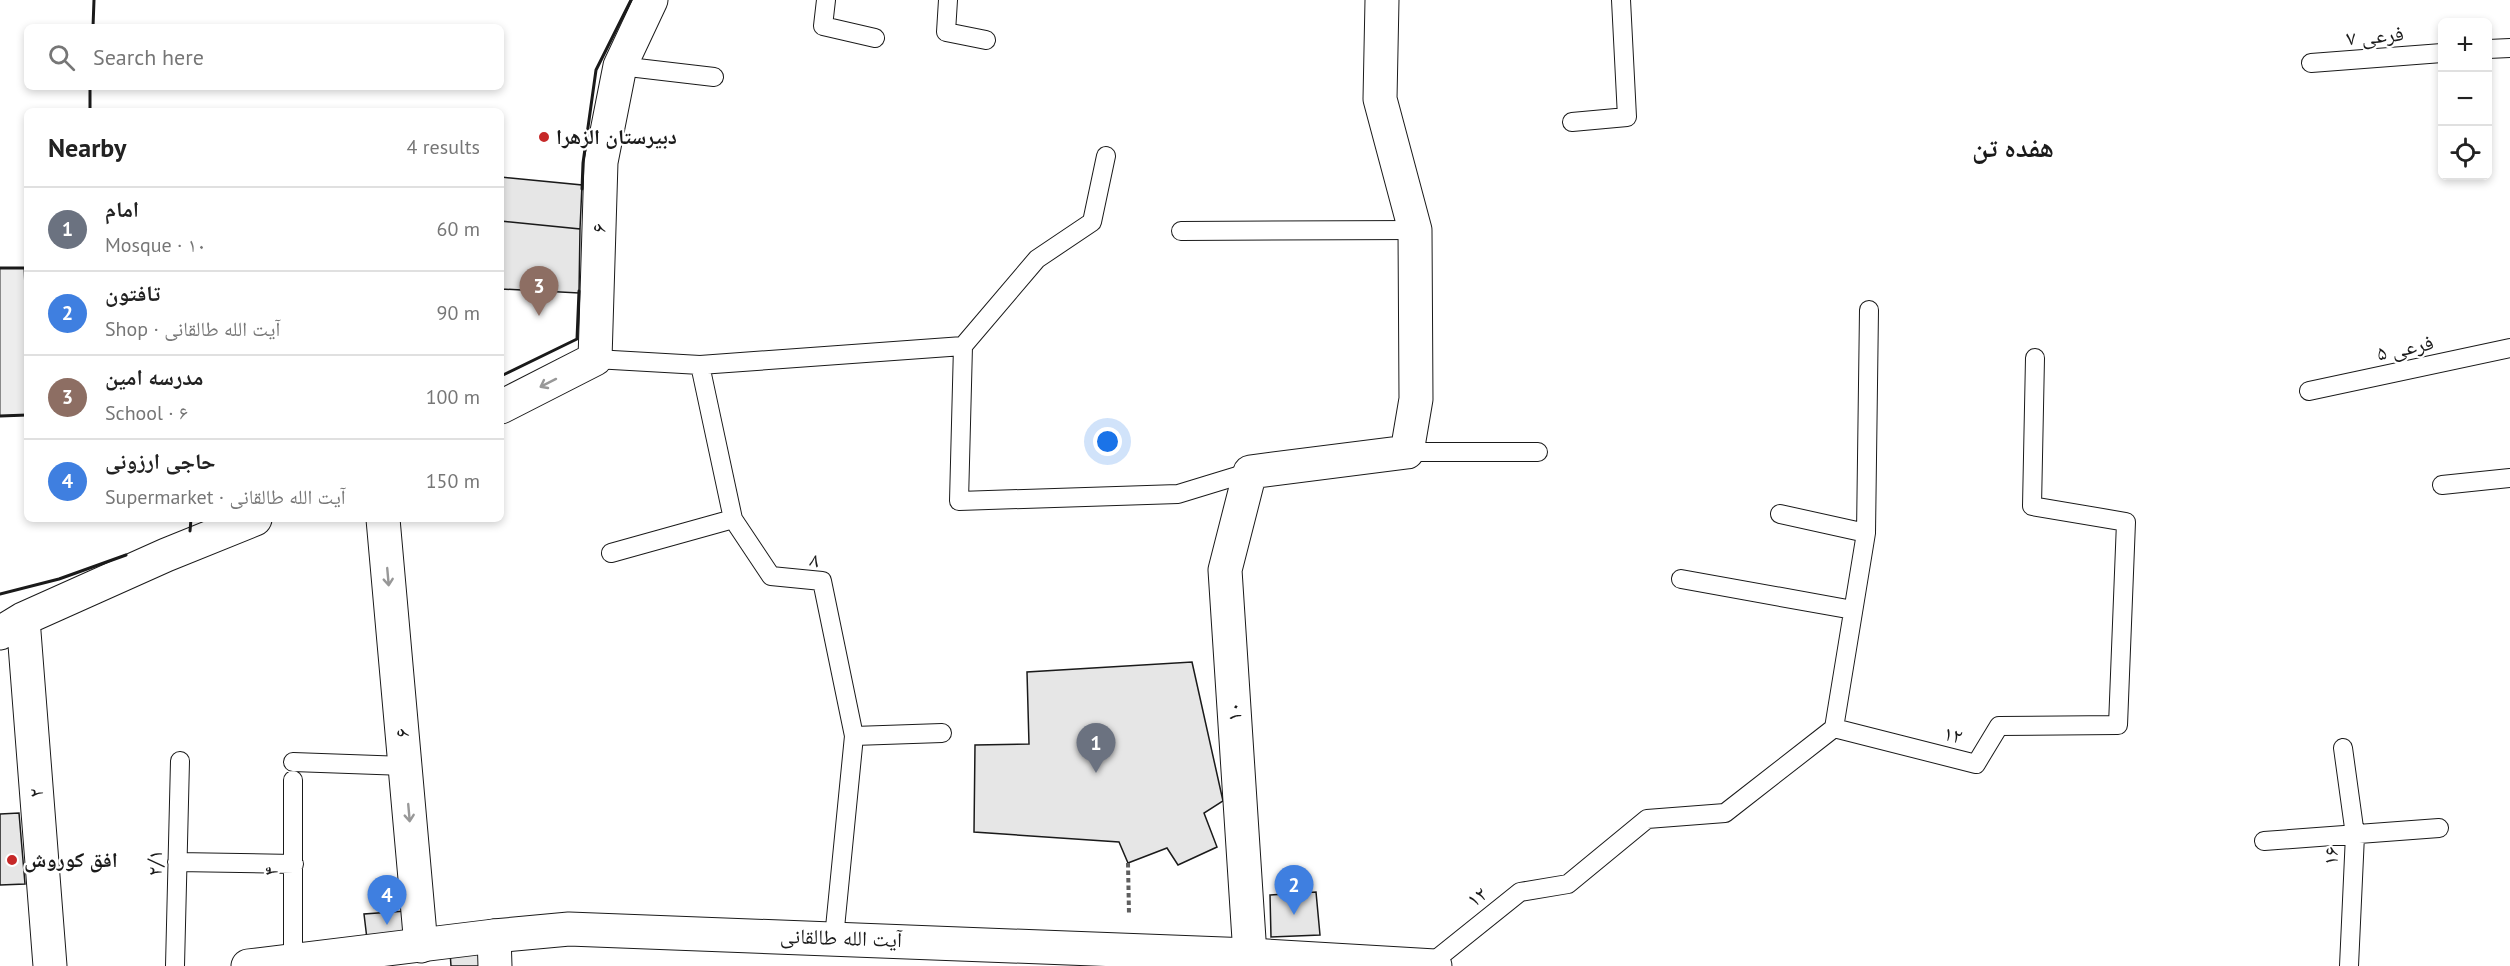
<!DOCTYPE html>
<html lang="en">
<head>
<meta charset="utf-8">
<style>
	body { margin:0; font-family:"PT Sans","Noto Naskh Arabic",sans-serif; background:#f6f6f6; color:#222 }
	.controls { position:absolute; right:18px; top:18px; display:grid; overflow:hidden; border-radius:9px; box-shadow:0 3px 9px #0003 }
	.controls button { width:54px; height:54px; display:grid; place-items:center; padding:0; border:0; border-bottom:2px solid #e0e0e0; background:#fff; color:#222; font:30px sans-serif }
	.you { position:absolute; left:1108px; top:442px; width:21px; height:21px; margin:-15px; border:4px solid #fff; border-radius:50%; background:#1a73e8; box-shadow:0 0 0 9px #1a73e833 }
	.badge { display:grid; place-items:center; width:39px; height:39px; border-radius:50%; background:#111827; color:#fff; font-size:20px; font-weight:700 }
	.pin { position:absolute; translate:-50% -50px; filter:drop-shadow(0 2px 3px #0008) }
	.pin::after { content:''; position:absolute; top:32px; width:21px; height:18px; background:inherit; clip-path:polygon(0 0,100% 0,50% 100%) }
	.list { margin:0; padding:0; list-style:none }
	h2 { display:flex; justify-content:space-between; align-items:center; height:78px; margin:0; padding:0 24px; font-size:26px }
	h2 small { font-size:20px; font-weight:400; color:#767676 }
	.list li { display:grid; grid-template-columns:39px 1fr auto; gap:18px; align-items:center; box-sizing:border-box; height:84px; padding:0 24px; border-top:2px solid #e0e0e0 }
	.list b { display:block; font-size:22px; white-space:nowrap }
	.list p { margin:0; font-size:20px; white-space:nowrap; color:#767676 }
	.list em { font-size:20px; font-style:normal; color:#767676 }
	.icon { flex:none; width:33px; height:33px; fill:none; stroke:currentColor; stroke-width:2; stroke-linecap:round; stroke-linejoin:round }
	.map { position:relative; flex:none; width:2510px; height:966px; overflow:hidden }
	.search { position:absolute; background:#fff; box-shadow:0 3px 9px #0003; left:24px; top:24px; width:480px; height:66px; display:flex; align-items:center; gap:15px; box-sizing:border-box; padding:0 21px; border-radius:9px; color:#767676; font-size:22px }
	.panel { position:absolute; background:#fff; box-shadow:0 3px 9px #0003; left:24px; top:108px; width:480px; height:414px; border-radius:9px }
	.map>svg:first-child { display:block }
</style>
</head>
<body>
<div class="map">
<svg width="2510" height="966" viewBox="0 0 2510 966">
	<rect width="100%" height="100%" fill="#fff"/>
	<!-- built -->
	<path fill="#ededed" stroke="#6a6a6a" stroke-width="1.5" d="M0 268H25L27 415 0 416Z"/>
	<!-- building -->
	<path fill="#e6e6e6" stroke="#1a1a1a" stroke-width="1.5" d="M501 177 582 185 580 229 501 221Z
		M501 221 580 229 579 293 501 289Z
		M1192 662 1223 801 1204 813 1217 847 1178 865 1167 848 1128 863 1119 842 974 832 975 745 1029 744 1027 672Z
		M19 813 25 884 0 885V814Z
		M1316 892 1320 935 1271 937 1270 895Z
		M406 911 411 935 367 939 364 914Z
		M485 948 487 966H451L450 952Z"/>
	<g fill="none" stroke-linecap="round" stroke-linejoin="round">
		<defs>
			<path id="lane" d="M826 0 823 26 875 38
				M948 0 946 32 986 40
				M2488 49 2510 48
				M2311 63 2442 53
				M620 66 714 77
				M1572 122 1627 117 1621 0
				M1106 156 1092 222 1037 259 963 346 959 501 1178 494 1250 472
				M1181 231 1415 230
				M595 359 700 365 733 519 771 576 822 581 854 736 834 938
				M700 365 963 346
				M2309 391 2510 348
				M1407 452H1538
				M2442 485 2510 478
				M1780 514 1866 533
				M611 553 733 519
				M1681 579 1853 610
				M1834 728 1866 533 1869 310
				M854 736 942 733
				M2343 748 2355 835 2349 966
				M293 762 405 766
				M293 780V961
				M2264 841 2439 828
				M177 862 294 864
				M1429 965 1520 892 1568 884 1647 819 1725 813 1834 728 1976 764 1999 726 2118 725 2126 522 2032 506 2035 358
				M175 966 180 761"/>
			<path id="street" d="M501 407 595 359 601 162 620 66 651 0
				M383 519 421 946
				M23 619 50 966
				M0 633 23 619 166 555 255 519
				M494 936 495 966
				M1250 955 1225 570 1250 472 1407 452 1416 399 1415 230 1380 99 1382 0"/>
			<path id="secondary" d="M248 966 494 936 569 929 1250 955 1435 966"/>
		</defs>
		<!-- lane casing -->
		<use href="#lane" stroke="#1a1a1a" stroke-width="20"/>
		<!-- street casing -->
		<use href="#street" stroke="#1a1a1a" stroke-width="35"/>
		<!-- secondary casing -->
		<use href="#secondary" stroke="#1a1a1a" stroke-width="35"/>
		<!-- path -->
		<path stroke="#5f5f5f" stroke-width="4" stroke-dasharray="4.5 3" stroke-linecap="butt" d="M1128 863 1129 914"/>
		<!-- lane -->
		<use href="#lane" stroke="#fff" stroke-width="18"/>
		<!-- street -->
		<use href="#street" stroke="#fff" stroke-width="33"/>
		<!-- secondary -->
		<use href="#secondary" stroke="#fff" stroke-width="33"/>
		<!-- wall -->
		<path stroke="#1a1a1a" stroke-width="3" d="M93 27 94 0
			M90 111V87
			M582 189 583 163 596 70 631 0
			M0 268H25L27 318
			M501 376 577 339 579 291
			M0 416 27 415
			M190 531 191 519
			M0 594 59 579 126 555"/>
	</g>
	<!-- one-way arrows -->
	<defs><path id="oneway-shaft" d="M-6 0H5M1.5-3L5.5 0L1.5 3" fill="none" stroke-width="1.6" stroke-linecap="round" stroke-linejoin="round" transform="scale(1.5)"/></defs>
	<g stroke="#989898">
		<use href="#oneway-shaft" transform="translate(548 383) rotate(153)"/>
		<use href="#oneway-shaft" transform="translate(388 577) rotate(85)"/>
		<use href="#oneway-shaft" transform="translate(409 813) rotate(85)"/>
	</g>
	<!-- markers -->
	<g fill="#c62828" stroke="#fff" stroke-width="2">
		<circle cx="544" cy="137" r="6"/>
		<circle cx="12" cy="860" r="6"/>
	</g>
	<g text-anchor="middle" stroke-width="4.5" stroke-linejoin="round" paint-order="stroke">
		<!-- street labels -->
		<g font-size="21" fill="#1a1a1a" stroke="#fff">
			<text transform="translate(2375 36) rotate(-5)" y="7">فرعی ۷</text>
			<text transform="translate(599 228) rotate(-88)" y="7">۶</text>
			<text transform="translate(2405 348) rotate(-12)" y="7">فرعی ۵</text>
			<text transform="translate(815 560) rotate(13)" y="7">۸</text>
			<text transform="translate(1234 712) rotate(-94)" y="7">۱۰</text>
			<text transform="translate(402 733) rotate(-95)" y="7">۶</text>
			<text transform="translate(1953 735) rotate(14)" y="7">۱۲</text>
			<text transform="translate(36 793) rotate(-95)" y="7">۲</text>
			<text transform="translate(2331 856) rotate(-87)" y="7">۱۶</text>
			<text transform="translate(155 863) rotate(-89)" y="7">۲/۱</text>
			<text transform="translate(271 871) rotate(-90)" y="7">۴</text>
			<text transform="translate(1477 897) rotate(-39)" y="7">۱۲</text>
			<text transform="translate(841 938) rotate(2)" y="7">آیت الله طالقانی</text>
		</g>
		<!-- poi labels -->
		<g font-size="21" font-weight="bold" fill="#1a1a1a" stroke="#fff" text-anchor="start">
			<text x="556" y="144">دبیرستان الزهرا</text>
			<text x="24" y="867">افق کوروش</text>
		</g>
		<!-- district labels -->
		<g font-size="27" font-weight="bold" fill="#1a1a1a" stroke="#fff">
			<text x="2013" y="157">هفده تن</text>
		</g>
	</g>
</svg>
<div class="controls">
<button>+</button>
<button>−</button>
<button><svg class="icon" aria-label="locate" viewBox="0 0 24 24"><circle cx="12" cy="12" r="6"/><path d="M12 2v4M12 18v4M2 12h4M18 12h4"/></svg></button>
</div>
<div class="you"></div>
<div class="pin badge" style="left:1096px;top:773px;background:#6b7280">1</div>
<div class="pin badge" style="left:1294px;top:915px;background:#3f7fe0">2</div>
<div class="pin badge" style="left:539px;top:316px;background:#8d6e63">3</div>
<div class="pin badge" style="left:387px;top:925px;background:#3f7fe0">4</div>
<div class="search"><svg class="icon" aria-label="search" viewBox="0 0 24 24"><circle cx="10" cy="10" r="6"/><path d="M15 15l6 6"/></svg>Search here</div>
<section class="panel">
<h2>Nearby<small>4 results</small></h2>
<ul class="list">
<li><span class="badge" style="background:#6b7280">1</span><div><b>امام</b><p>Mosque · ۱۰</p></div><em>60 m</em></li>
<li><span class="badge" style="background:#3f7fe0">2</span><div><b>تافتون</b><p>Shop · آیت الله طالقانی</p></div><em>90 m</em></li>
<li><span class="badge" style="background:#8d6e63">3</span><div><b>مدرسه امین</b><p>School · ۶</p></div><em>100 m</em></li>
<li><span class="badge" style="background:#3f7fe0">4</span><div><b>حاجی ارزونی</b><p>Supermarket · آیت الله طالقانی</p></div><em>150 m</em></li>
</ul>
</section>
</div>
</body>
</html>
